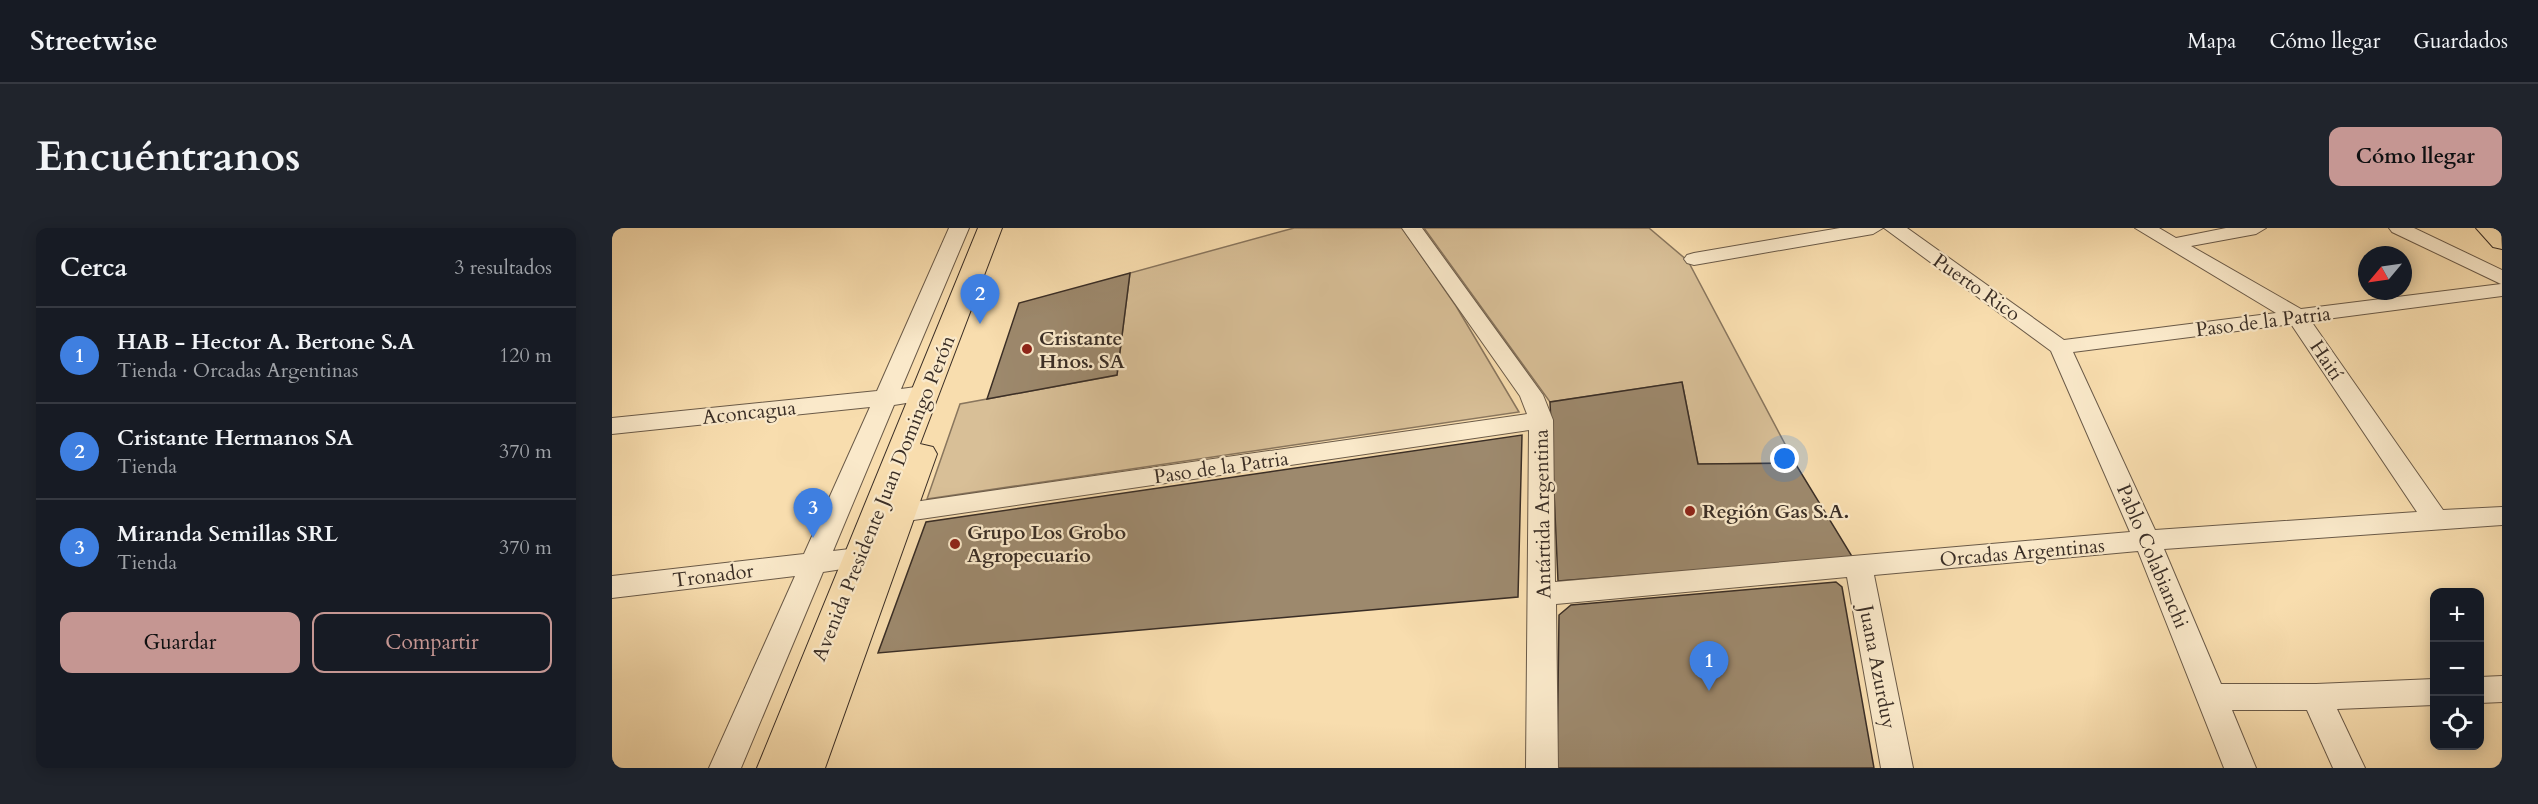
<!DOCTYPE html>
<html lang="es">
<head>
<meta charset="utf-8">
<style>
	body { margin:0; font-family:Cardo,serif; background:#20242c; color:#f1f3f6 }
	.controls { position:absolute; right:18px; bottom:18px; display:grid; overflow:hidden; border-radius:12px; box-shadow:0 3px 15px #0003 }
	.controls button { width:54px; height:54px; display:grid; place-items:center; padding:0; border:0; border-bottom:2px solid #363941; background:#171b24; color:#f1f3f6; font:30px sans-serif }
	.compass { position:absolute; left:1746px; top:18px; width:54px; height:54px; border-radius:50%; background:#171b24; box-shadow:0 3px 15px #0003; rotate:241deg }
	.you { position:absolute; left:1173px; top:231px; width:21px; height:21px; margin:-15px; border:4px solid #fff; border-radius:50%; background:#1a73e8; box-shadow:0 0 0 9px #1a73e833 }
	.badge { display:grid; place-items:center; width:39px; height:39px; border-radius:50%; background:#c59692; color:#fff; font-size:20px; font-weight:700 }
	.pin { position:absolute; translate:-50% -50px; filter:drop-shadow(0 2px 3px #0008) }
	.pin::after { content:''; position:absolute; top:32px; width:21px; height:18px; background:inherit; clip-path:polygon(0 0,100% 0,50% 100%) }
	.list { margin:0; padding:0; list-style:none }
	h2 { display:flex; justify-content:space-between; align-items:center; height:78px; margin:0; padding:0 24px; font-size:26px }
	h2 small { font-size:20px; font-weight:400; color:#9ea1a6 }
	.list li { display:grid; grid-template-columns:39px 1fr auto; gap:18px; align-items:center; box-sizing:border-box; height:96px; padding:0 24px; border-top:2px solid #363941 }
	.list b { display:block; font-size:22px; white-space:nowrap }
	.list p { margin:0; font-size:20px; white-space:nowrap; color:#9ea1a6 }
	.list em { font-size:20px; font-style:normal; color:#9ea1a6 }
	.actions { display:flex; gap:12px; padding:18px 24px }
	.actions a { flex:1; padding:14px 0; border:2px solid #c59692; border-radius:12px; text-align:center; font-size:21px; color:#c59692 }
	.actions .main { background:#c59692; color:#111 }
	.icon { flex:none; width:33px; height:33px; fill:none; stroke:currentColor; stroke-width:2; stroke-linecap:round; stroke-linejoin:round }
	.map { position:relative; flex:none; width:1890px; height:540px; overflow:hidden; border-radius:12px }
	header { display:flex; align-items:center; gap:36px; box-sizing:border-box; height:84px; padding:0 30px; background:#171b24; border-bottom:2px solid #363941 }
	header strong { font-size:28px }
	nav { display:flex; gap:33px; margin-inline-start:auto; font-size:21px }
	.intro { display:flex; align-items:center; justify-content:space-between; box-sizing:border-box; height:144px; padding:0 36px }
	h1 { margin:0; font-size:42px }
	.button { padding:15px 27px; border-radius:12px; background:#c59692; color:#111; font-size:21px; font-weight:700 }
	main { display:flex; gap:36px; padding:0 36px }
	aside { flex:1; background:#171b24; border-radius:12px; box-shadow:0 3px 15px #0003 }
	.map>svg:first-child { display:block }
</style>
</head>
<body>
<header>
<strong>Streetwise</strong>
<nav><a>Mapa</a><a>Cómo llegar</a><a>Guardados</a></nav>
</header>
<div class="intro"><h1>Encuéntranos</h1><a class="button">Cómo llegar</a></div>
<main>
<aside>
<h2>Cerca<small>3 resultados</small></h2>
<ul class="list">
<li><span class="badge" style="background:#3f7fe0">1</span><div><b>HAB - Hector A. Bertone S.A</b><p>Tienda · Orcadas Argentinas</p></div><em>120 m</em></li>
<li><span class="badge" style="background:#3f7fe0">2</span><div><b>Cristante Hermanos SA</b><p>Tienda</p></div><em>370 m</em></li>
<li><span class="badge" style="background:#3f7fe0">3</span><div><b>Miranda Semillas SRL</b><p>Tienda</p></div><em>370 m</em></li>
</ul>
<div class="actions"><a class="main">Guardar</a><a>Compartir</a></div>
</aside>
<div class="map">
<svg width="1890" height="540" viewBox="0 0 1890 540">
	<rect width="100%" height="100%" fill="#f8ddae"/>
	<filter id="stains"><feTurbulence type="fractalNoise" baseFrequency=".00333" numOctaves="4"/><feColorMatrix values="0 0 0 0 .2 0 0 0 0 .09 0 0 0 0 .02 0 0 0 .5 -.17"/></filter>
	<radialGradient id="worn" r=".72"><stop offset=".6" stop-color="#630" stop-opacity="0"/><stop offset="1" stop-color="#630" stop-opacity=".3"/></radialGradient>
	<!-- green -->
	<path fill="#d8bf97" stroke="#89765e" stroke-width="1.5" d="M682 0H790L844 78 907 184 315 271 348 176 505 147 518 45Z
		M812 0H1037L1076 33 1183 235 1086 236 1070 154 938 174Z"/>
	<!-- building -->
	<path fill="#9d896d" stroke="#3a2e26" stroke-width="1.5" d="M518 45 505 147 375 171 407 75Z
		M1070 154 1086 236 1183 235 1241 330 946 353 938 174Z
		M910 207 906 369 266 425 314 294Z
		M1224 354 1230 359 1262 540H945L947 387 959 377Z"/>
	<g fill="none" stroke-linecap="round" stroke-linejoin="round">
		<defs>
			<path id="minor" d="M337 0H357L289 161 311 158 319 161 323 166 319 171 282 177 221 323 246 320 256 323 259 330 256 337 211 344 129 540H97L183 348 0 370V348L192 326 258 179 0 206V190L265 163Z
				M790 0H810L931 167 941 192 943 354 1518 304 1439 123 1272 0H1295L1452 112 1664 85 1523 0H1547L1564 10 1614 0H1654L1644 6 1579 18 1689 81 1889 56 1780 4 1777 0H1802L1890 42V68L1699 93 1831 282 1890 279V297L1552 321 1609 456H1704L1822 451V477L1725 481 1753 540H1721L1695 482H1620L1644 540H1612L1526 323 1262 347 1301 540H1269L1235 349 944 376 946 540H914L917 202 288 294 279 292 275 285 279 278 288 276 915 186 908 168ZM1679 96 1805 284 1543 302 1461 124Z
				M1228 0H1271L1261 6 1082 37 1075 35 1072 31 1075 27 1082 25Z
				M1890 448V474L1868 475V449Z"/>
			<path id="major" d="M366 0H390L308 216 321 219 325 226 213 540H145Z
				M1864 0H1889L1890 21 1881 19Z"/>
		</defs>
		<!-- minor casing -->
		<use href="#minor" stroke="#6a5a48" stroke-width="2"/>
		<!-- major casing -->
		<use href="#major" stroke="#3a2e26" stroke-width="2"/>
		<!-- minor -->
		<use href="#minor" fill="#fae9ca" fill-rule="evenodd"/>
		<!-- major -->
		<use href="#major" fill="#f8ddae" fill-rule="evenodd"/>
	</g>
	<!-- markers -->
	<g fill="#8f2418" stroke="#fae9ca" stroke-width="2">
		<circle cx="415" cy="121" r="6"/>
		<circle cx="1078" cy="283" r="6"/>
		<circle cx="343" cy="316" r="6"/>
	</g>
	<g text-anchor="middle" stroke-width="4.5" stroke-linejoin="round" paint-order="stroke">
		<!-- street labels -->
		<g font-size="20" fill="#3a2e26" stroke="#fae9ca">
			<text transform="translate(1365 59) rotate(35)" y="7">Puerto Rico</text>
			<text transform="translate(1651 93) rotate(-7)" y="7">Paso de la Patria</text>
			<text transform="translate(1715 132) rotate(56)" y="7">Haití</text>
			<text transform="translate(137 184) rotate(-6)" y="7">Aconcagua</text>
			<text transform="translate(609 239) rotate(-8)" y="7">Paso de la Patria</text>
			<text transform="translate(271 270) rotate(-68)" y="7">Avenida Presidente Juan Domingo Perón</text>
			<text transform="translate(930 286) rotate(-91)" y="7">Antártida Argentina</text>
			<text transform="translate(1410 324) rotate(-5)" y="7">Orcadas Argentinas</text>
			<text transform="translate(1541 328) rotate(67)" y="7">Pablo Colabianchi</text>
			<text transform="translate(101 347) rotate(-7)" y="7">Tronador</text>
			<text transform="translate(1266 439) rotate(79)" y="7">Juana Azurduy</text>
		</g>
		<!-- poi labels -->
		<g font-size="20" font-weight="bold" fill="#3a2e26" stroke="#fae9ca" text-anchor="start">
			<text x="427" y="117">Cristante<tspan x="427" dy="23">Hnos. SA</tspan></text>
			<text x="1090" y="290">Región Gas S.A.</text>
			<text x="355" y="311">Grupo Los Grobo<tspan x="355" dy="23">Agropecuario</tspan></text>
		</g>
	</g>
	<rect width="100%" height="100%" filter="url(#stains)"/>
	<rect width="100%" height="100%" fill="url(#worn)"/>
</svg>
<div class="controls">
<button>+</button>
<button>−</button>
<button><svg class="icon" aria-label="locate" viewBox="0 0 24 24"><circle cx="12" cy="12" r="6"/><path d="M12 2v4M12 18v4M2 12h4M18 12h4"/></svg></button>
</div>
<svg class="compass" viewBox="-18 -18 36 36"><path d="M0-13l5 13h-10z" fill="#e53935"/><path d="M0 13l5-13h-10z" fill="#9ea1a6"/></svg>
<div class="you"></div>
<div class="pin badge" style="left:1097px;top:463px;background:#3f7fe0">1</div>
<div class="pin badge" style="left:368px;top:96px;background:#3f7fe0">2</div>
<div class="pin badge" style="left:201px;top:310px;background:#3f7fe0">3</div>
</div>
</main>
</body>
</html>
